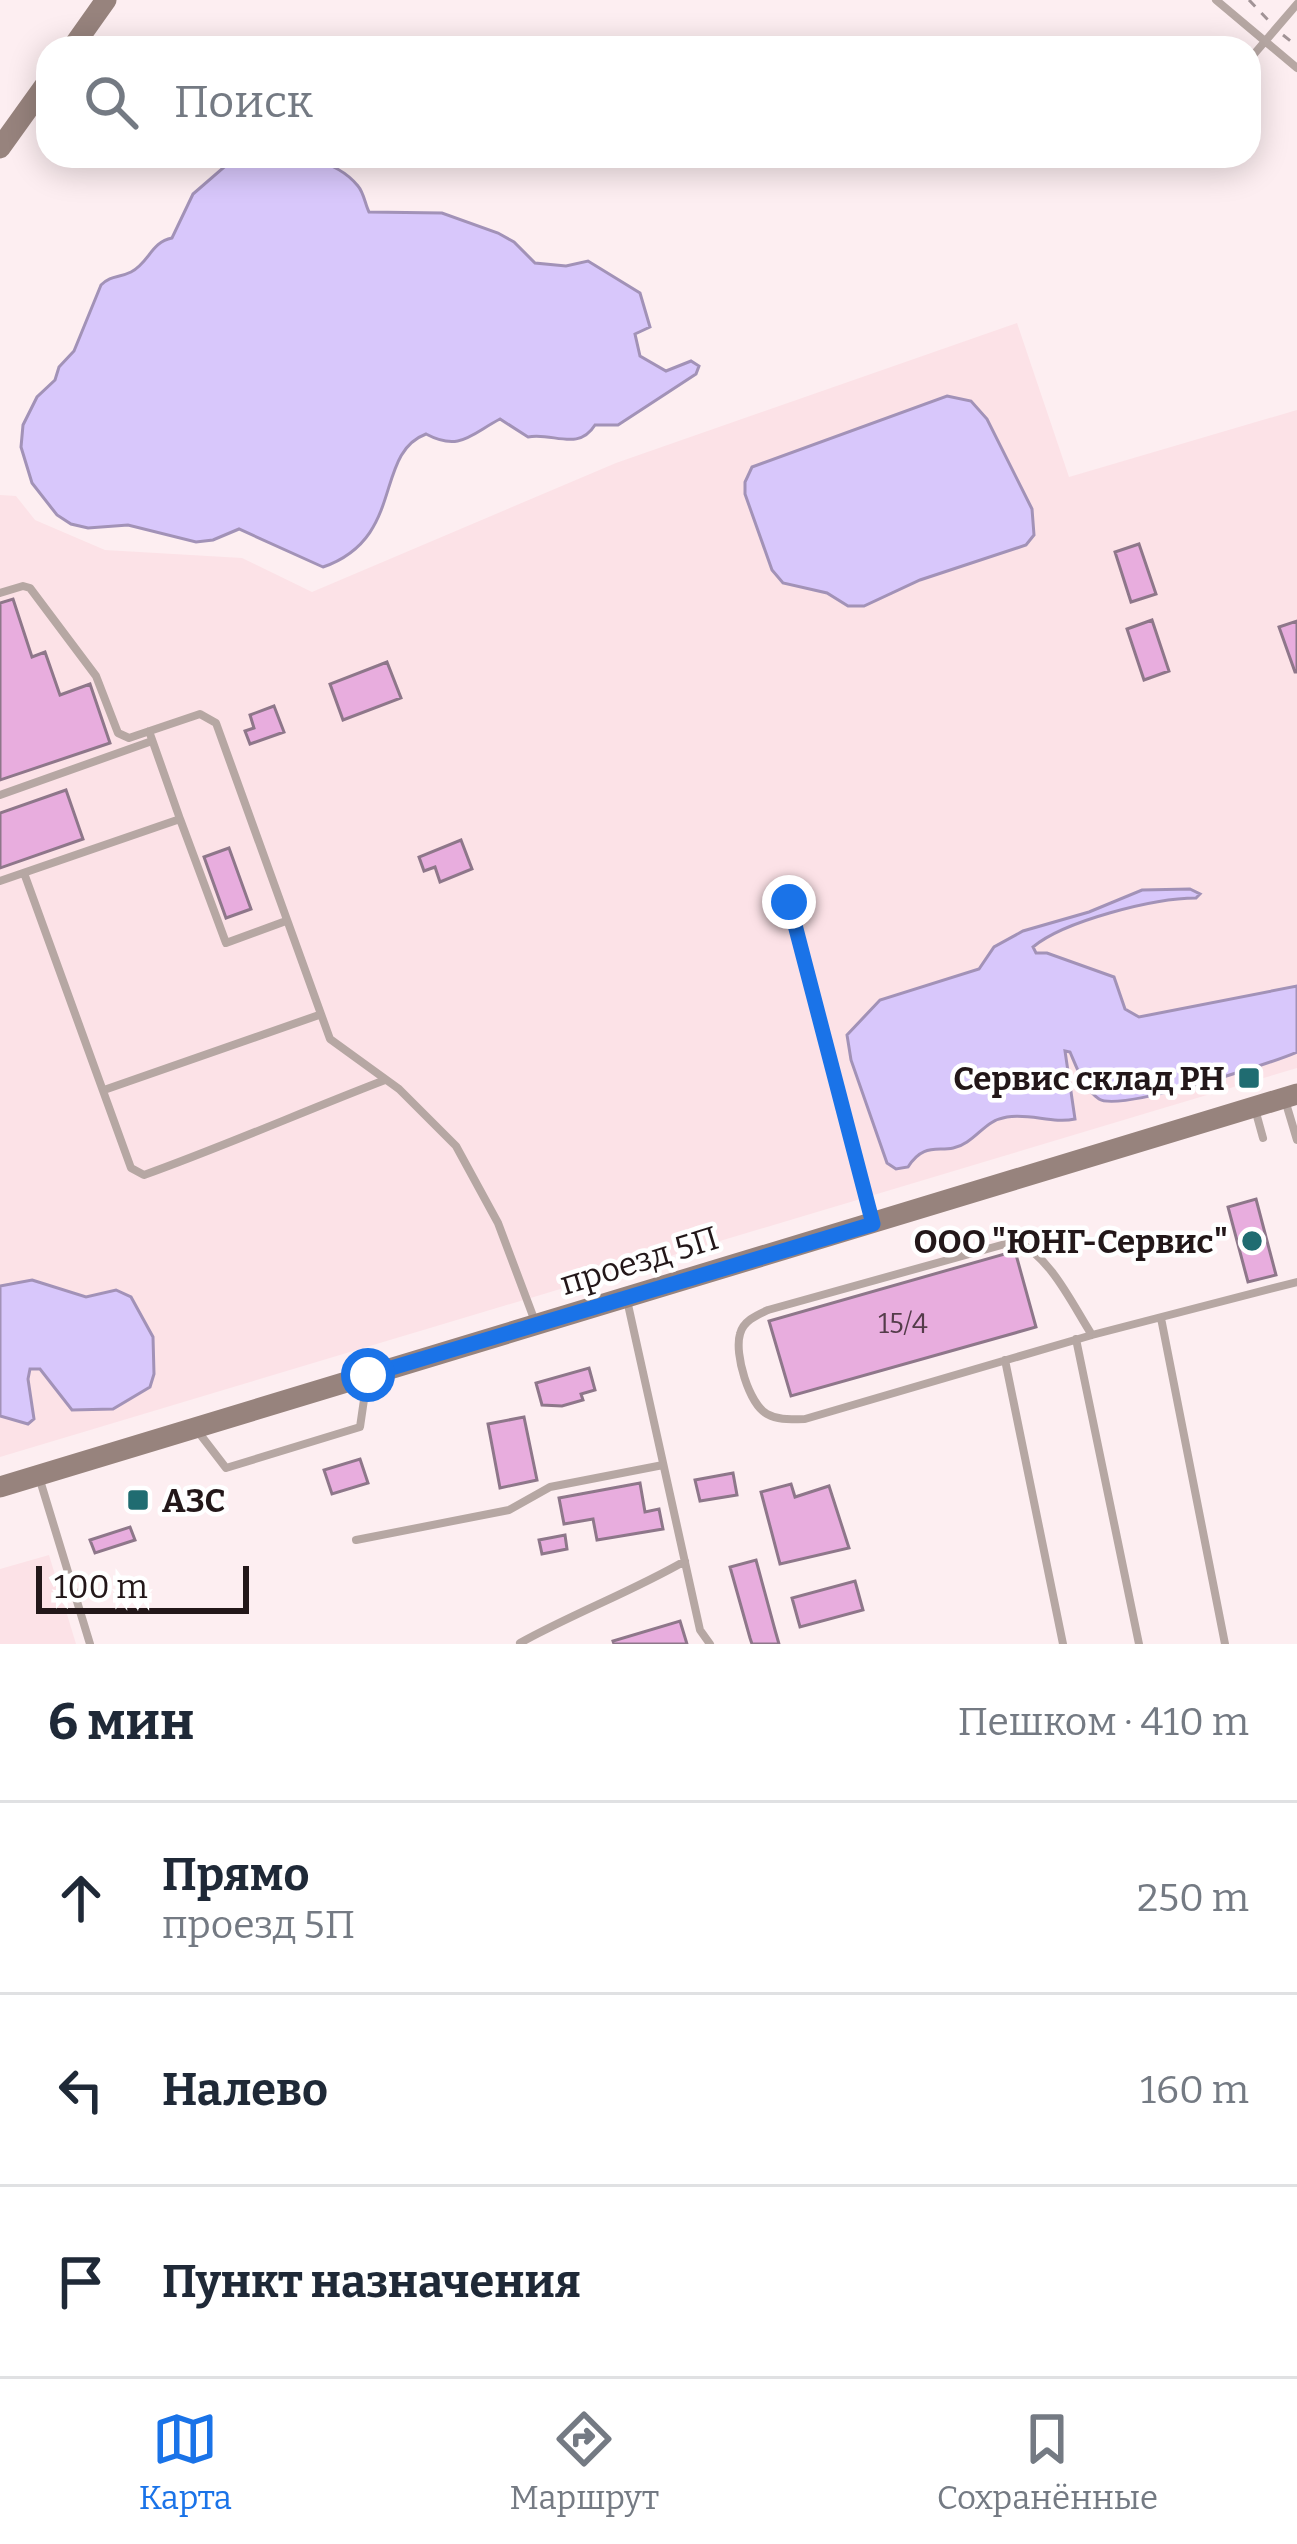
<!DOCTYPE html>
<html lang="ru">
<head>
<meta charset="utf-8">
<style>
	body { margin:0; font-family:Bitter,serif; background:#f2f2f3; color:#1f2937 }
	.scale { position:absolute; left:36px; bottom:30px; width:213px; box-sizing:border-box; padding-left:12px; border:6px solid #231719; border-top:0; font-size:33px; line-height:42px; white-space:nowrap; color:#231719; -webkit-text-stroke:9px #fff; paint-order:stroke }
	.stop { position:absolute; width:36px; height:36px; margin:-27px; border:9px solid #1a73e8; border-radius:50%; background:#fff }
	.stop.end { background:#1a73e8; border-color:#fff; box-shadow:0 3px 12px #0008 }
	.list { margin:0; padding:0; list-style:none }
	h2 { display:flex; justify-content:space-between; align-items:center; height:156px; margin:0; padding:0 48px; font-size:51px }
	h2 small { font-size:39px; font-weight:400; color:#747a83 }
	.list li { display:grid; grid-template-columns:78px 1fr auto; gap:36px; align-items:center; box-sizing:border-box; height:192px; padding:0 48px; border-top:3px solid #e0e1e3 }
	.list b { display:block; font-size:45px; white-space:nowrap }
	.list p { margin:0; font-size:39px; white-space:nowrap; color:#747a83 }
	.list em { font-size:39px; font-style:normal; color:#747a83 }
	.icon { flex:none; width:66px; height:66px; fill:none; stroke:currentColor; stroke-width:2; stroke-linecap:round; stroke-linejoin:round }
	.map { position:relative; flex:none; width:1297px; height:1644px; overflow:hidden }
	.search { position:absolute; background:#fff; box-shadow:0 6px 30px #0003; left:36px; right:36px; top:36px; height:132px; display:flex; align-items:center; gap:30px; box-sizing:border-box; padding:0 42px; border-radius:36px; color:#747a83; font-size:45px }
	.sheet { height:732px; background:#fff }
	nav { display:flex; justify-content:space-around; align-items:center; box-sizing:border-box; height:168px; border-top:3px solid #e0e1e3; background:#fff; font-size:33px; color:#747a83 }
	nav a { display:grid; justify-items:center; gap:6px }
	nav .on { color:#1a73e8 }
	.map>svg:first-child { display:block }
</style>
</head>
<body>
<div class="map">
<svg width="1297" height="1644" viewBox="0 0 1297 1644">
	<rect width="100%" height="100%" fill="#fdeef1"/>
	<!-- built -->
	<path fill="#fce2e7" d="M1017 323 1069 477 1297 410V1068L0 1457V495L16 496 35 520 105 550 242 558 312 592 616 463Z
		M49 1555 76 1644H0V1569Z"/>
	<!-- water -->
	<path fill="#d8c7fb" stroke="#a292b7" stroke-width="3" d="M250 156C287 156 332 154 358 186 364 193 365 204 369 212L442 213 498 233 514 242 535 263 566 266 588 261 640 293 650 327 635 334 640 356 666 371 691 361 699 366 696 374 618 425H595C578 452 553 432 528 437L500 419C471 434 460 452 426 434 373 454 406 538 323 567L239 529 213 540 196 542 128 525 88 528 71 524 57 515 32 483 21 447 23 425 37 397 55 380 59 367 74 351 101 285C111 275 119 278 131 272 149 263 151 242 172 238L193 194 231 161Z
		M947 396 971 401 987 419 1032 509 1034 535 1026 545 920 580 864 606H848L827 593 783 583 772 570 745 494V482L752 467Z
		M1190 889 1200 894 1196 898C1154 898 1064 921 1033 947L1036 953H1047L1114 977 1125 1009 1139 1017 1297 986V1052C1270 1064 1119 1112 1099 1099 1084 1089 1077 1068 1070 1052L1065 1051 1075 1119C1053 1124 1030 1113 1007 1117 988 1120 982 1132 967 1142 944 1158 927 1137 908 1167L896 1169 887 1163 851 1060 847 1035 880 1000 979 969 994 947 1023 931 1089 912 1142 890Z
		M32 1280 86 1297 116 1290 131 1297 153 1337 154 1374 150 1387 113 1409 72 1410 40 1369H30L28 1379 34 1419 28 1424 0 1416V1286Z"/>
	<!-- building -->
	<path fill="#e8adde" stroke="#8e778a" stroke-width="3" d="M1139 544 1156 594 1131 602 1115 552Z
		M13 599 32 657 45 652 60 695 90 684 110 743 0 780V603Z
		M1152 620 1169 671 1144 680 1127 629Z
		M1297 621V672H1295L1279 627Z
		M387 662 401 698 343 720 330 684Z
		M274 706 284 732 250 744 245 731 254 728 250 715Z
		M66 790 83 839 0 868V813Z
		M461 840 472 869 440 882 435 867 424 871 419 857Z
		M229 848 251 909 226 918 204 857Z
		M1256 1199 1276 1275 1248 1282 1228 1207Z
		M1015 1251 1036 1327 791 1396 769 1321Z
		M589 1368 595 1390 581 1394 583 1400 562 1406 542 1405 536 1383Z
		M524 1417 537 1480 500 1488 488 1424Z
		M360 1459 368 1483 332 1494 324 1470Z
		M733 1473 737 1495 700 1501 695 1480Z
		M640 1483 645 1512 659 1509 663 1529 597 1540 593 1519 564 1524 559 1498Z
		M791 1484 795 1497 829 1486 849 1548 780 1564 761 1492Z
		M130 1527 135 1540 95 1553 90 1540Z
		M565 1535 567 1549 542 1554 539 1540Z
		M756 1560 775 1630 779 1644H752L750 1638 730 1567Z
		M855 1581 863 1610 800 1627 792 1598Z
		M680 1621 687 1644H614L613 1641Z"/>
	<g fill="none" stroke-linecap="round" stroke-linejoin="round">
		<!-- path -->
		<path stroke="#a19396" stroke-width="3" stroke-dasharray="9 9" stroke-linecap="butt" d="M1249 0 1268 20
			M1283 35 1297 46"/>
		<!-- lane -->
		<path stroke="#b6a7a3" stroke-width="8" d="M1216 0 1297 68
			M1249 60 1297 4
			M0 593 23 586 30 588 96 676 118 733 129 738 200 714 216 723 330 1039 399 1089 456 1146 498 1223 536 1324
			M0 795 152 741
			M180 819 226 943 286 921
			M24 873 131 1168 144 1175C225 1146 304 1111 385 1080
			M0 881 180 819 149 731
			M789 902 873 1222
			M104 1090 319 1015
			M1285 1100 1297 1140
			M1255 1109 1263 1138
			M627 1300 700 1630 710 1644
			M1161 1318 1225 1644
			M1092 1335C1072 1304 1051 1257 1016 1241L768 1310C757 1315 743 1321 740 1334 734 1354 749 1404 767 1414 780 1421 792 1419 805 1419L1092 1335 1297 1282
			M1076 1339 1139 1644
			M1005 1360 1063 1644
			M196 1429 226 1468 360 1427 367 1379
			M39 1477 90 1644
			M356 1540 509 1510 550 1487 663 1465
			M520 1643C574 1613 631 1592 685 1561"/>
		<!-- secondary -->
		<path stroke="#97837d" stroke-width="21" d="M72 48 106 0
			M0 148 48 81
			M0 1487 1297 1094"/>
	</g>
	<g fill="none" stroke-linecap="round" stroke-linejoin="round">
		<!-- route -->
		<path stroke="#1a73e8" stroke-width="15" d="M368 1375 873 1224 789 902"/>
	</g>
	<!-- markers -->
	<g fill="#206c71" stroke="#fff" stroke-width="4.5">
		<rect x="1237" y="1066" width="24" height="24" rx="6"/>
		<circle cx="1252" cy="1241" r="12"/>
		<rect x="126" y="1488" width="24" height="24" rx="6"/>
	</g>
	<g text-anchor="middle" stroke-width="9" stroke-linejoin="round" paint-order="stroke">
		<!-- number labels -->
		<g font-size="27" fill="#543c4a">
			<text x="903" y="1333">15/4</text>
		</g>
		<!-- poi labels -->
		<g font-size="33" font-weight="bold" fill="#231719" stroke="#fff" text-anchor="end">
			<text x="1225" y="1090">Сервис склад РН</text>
			<text x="1228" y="1253">ООО "ЮНГ-Сервис"</text>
			<text x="162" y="1512" text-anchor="start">АЗС</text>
		</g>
		<!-- street labels -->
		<g font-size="33" fill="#231719" stroke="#fff">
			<text transform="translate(639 1260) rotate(-17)" y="12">проезд 5П</text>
		</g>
	</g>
</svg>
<div class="scale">100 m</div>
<div class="stop" style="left:368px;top:1375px"></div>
<div class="stop end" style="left:789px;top:902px"></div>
<div class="search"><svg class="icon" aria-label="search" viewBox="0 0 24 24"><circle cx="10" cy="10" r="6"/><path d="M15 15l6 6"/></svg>Поиск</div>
</div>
<section class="sheet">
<h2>6 мин<small>Пешком · 410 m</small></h2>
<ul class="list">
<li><svg class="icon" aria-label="ahead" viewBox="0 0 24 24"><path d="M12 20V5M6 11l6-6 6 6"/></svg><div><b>Прямо</b><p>проезд 5П</p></div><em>250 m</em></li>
<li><svg class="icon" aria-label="left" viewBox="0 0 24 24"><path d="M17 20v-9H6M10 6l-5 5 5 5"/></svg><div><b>Налево</b></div><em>160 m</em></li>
<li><svg class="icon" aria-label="arrive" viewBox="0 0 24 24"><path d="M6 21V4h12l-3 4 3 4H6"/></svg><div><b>Пункт назначения</b></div></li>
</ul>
</section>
<nav>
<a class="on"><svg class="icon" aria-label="map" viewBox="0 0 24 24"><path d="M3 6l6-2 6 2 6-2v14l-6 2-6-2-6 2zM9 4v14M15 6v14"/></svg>Карта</a>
<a><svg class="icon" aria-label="directions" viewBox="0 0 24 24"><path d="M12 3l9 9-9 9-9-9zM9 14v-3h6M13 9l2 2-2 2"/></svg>Маршрут</a>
<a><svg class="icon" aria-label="saved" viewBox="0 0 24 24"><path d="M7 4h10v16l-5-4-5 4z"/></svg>Сохранённые</a>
</nav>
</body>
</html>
